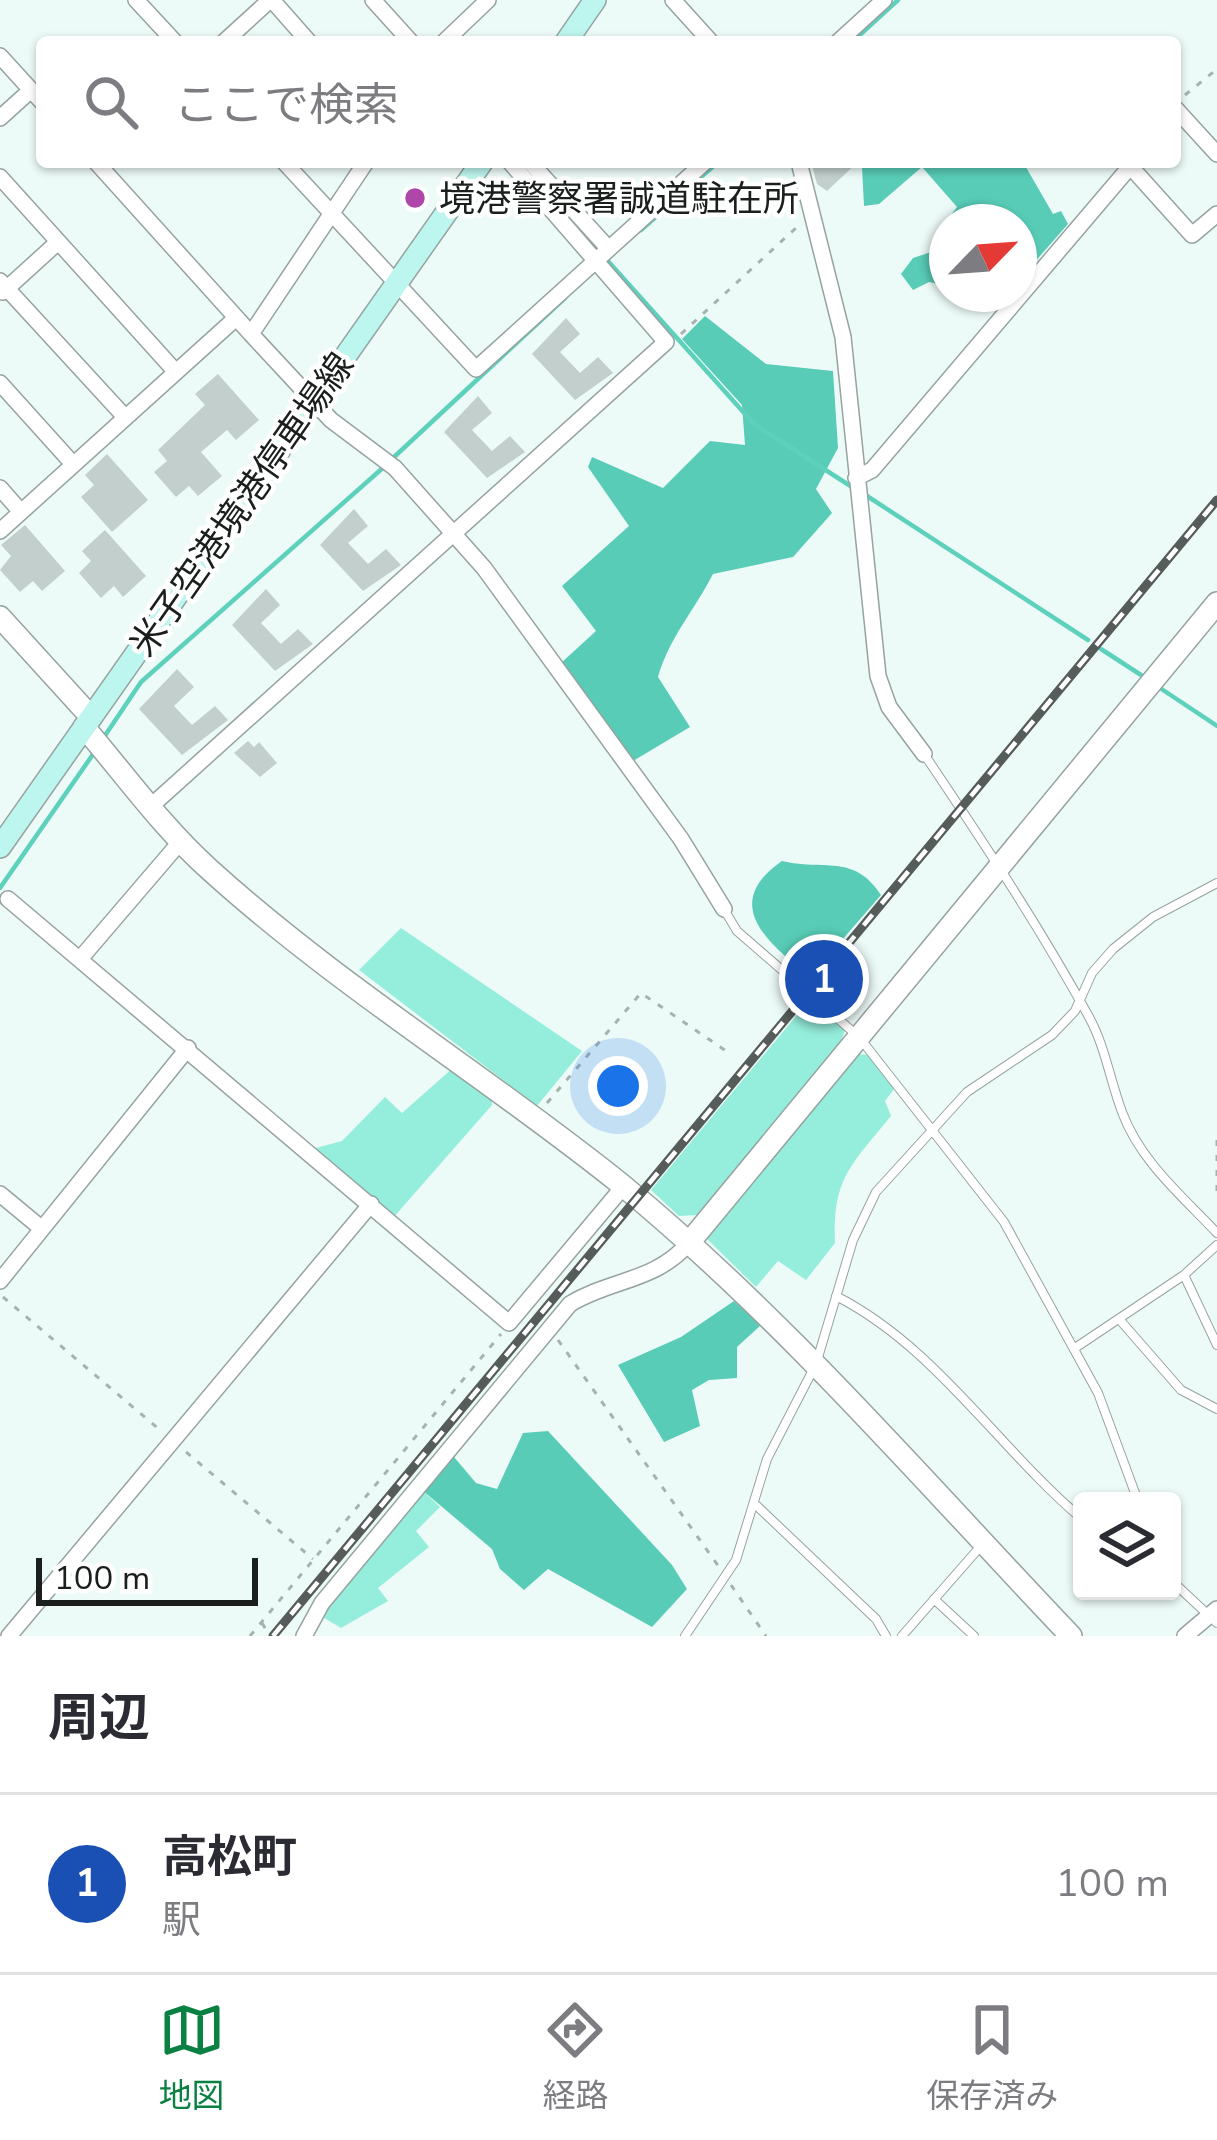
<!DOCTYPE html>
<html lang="ja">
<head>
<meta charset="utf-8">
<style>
	body { margin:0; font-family:"Nunito Sans","Noto Sans JP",sans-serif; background:#f7f7f7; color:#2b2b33 }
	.controls { position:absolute; right:36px; bottom:36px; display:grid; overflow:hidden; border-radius:12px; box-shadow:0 3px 9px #0004 }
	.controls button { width:108px; height:108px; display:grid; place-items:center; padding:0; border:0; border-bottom:3px solid #e1e1e2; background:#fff; color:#2b2b33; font:60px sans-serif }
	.compass { position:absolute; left:929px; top:204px; width:108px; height:108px; border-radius:50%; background:#fff; box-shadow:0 3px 9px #0004; rotate:65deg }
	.scale { position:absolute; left:36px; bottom:30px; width:222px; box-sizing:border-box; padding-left:12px; border:6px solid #1a1f1d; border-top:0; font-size:33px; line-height:42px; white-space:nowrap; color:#1a1f1d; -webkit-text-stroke:9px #fff; paint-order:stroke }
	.you { position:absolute; left:618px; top:1086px; width:42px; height:42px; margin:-30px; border:9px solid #fff; border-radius:50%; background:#1a73e8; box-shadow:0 0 0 18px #1a73e833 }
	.badge { display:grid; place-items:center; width:78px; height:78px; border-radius:50%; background:#0b8043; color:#fff; font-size:39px; font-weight:700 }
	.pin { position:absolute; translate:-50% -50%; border:6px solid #fff; box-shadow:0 3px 12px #0006 }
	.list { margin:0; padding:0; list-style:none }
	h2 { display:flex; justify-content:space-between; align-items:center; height:156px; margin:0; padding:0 48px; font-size:51px }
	h2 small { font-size:39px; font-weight:400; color:#7c7c81 }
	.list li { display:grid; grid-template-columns:78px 1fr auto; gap:36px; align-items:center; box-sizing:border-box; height:180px; padding:0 48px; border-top:3px solid #e1e1e2 }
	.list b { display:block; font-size:45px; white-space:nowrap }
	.list p { margin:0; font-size:39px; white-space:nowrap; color:#7c7c81 }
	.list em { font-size:39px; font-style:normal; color:#7c7c81 }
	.icon { flex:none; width:66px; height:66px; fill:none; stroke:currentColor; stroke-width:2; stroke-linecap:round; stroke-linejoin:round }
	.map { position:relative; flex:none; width:1217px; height:1636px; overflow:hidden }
	.search { position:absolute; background:#fff; box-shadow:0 3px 9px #0004; left:36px; right:36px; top:36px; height:132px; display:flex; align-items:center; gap:30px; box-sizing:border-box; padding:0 42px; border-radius:12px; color:#7c7c81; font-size:45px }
	.sheet { height:336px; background:#fff }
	nav { display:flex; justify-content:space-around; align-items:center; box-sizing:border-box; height:168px; border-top:3px solid #e1e1e2; background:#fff; font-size:33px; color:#7c7c81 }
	nav a { display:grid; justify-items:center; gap:6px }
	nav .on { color:#0b8043 }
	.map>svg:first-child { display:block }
</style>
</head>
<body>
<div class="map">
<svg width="1217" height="1636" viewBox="0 0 1217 1636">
	<rect width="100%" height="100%" fill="#edfbf8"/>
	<!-- green -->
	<path fill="#95eedb" d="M401 928 582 1051 537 1106 359 970Z
		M819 1002 845 1030 840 1045 698 1215 679 1216 651 1190 807 1003Z
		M855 1054 869 1055 894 1089 885 1101 891 1116C852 1164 832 1178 835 1243L806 1280 778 1261 756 1287 706 1238Z
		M454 1067 491 1095 492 1105 393 1218 312 1149 342 1141 385 1097 402 1113Z
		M422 1490 440 1507 416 1531 429 1547 378 1588 388 1601 341 1628 321 1616Z"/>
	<!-- forest -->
	<path fill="#58ccb7" d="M868 162H1023L1053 214 1061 211 1068 224 1019 280V222H947V286L929 282 913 290 901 274 913 258 940 249 939 230 957 207 922 167 879 204 864 206 862 167Z
		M705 316 766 364 833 371 838 448 816 489 832 513 793 557 713 574C694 611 669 638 658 677L690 727 633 761 561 663 596 631 562 586 629 526 588 467 592 457 663 488 710 441 745 445 742 405 682 339Z
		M782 861C823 871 854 853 881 895L810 977C771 945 718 905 782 861Z
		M734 1301 761 1325 737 1347V1378L709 1380 692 1390 700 1426 664 1442 618 1365 681 1337Z
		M548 1431 672 1565 687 1589 652 1627 548 1569 524 1590 500 1569 492 1549 422 1490 454 1457 476 1483 497 1489 523 1433Z"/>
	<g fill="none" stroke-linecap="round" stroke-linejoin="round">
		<!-- stream -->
		<path stroke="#5dd1bb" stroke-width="4.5" d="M852 42 898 0
			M552 198 588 238
			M641 230 718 162
			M607 260 754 424 852 487
			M393 458 565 298
			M867 496 1088 640
			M1101 649 1141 675
			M1157 686 1217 726
			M102 740 141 682 385 466
			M0 888 96 750"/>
	</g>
	<!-- building -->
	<path fill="#c2cfcc" d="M811 162H858L827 191 817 184Z
		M566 318 580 334 560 352 580 373 598 357 613 373 575 400 532 354Z
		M218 374 259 420 236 440 227 430 201 452 222 476 198 496 189 486 176 497 154 472 167 461 158 450 205 405 195 394Z
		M478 396 492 413 472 430 492 451 510 436 525 452 487 478 444 432Z
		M107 454 148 500 112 532 81 497 94 485 85 475Z
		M354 509 368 526 348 543 368 564 386 549 401 565 363 591 320 545Z
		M25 525 65 571 42 591 33 581 20 592 0 570 11 556 1 545Z
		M105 530 146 576 123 597 114 586 101 598 79 573 91 561 82 551Z
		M266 589 280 605 261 623 281 644 298 629 313 644 275 671 232 625Z
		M177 669 194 687 174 706 192 725 215 706 228 720 182 755 139 709Z
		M248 741 254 747 259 742 277 763 260 777 234 753Z"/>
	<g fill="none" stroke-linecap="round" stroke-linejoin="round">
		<defs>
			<path id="service" d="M924 754C982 840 1039 926 1089 1017 1105 1046 1110 1080 1122 1112 1140 1161 1182 1196 1217 1233
				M725 911 737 931 859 1037 1004 1222 1098 1393 1138 1501
				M1184 1275 1217 1345
				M836 1296C936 1347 998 1448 1082 1519
				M1119 1319 1181 1390 1217 1409
				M1075 1348 1184 1275 1217 1245
				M757 1506 876 1619 886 1636
				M1172 1581 1217 1623
				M934 1599 974 1636
				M685 1636 736 1560 767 1459 816 1364 853 1240 876 1192 967 1092 1052 1035 1075 1011 1092 973 1113 949 1153 917 1217 883
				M902 1636 980 1547"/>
			<path id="minor" d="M136 0 175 42
				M272 0 309 42
				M373 0 411 42
				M673 0 711 42
				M224 42 270 0
				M444 42 488 0
				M838 42 884 0
				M0 56 42 102
				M1175 108 1217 154
				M0 118 31 90
				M96 162 251 334 366 162
				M284 162 476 369 705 162
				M530 162 608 248
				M799 162 843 337 878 676 889 707 924 754
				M1130 166 1192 235 1217 214
				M0 177 175 371
				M0 281 125 417
				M3 292 58 242
				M251 334 331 420 395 468 484 568 681 839 724 909
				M0 383 73 464
				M856 478 872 470 1134 162
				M0 488 21 512
				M0 531 236 318
				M150 807 666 342 510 162
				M8 899 509 1323 623 1187
				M80 959 181 841
				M0 1194 41 1228
				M0 1281 188 1048
				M9 1636 371 1204
				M304 1636 322 1603 570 1304C611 1279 654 1282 688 1244
				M1185 1636 1217 1609"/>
			<path id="tertiary" d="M0 617 91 717
				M84 727C125 775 163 828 210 870 338 986 488 1077 622 1185 786 1320 925 1483 1071 1636
				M688 1244 1217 603"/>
			<path id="secondary" d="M566 42 595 0
				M0 847 482 162"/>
		</defs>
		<!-- service casing -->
		<use href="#service" stroke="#96a3a0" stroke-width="10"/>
		<!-- minor casing -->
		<use href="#minor" stroke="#96a3a0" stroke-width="18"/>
		<!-- tertiary casing -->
		<use href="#tertiary" stroke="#96a3a0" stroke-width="24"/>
		<!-- secondary casing -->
		<use href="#secondary" stroke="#96a3a0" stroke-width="24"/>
		<!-- path -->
		<path stroke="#a7b2af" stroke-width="3" stroke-dasharray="6 9" stroke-linecap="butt" d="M1185 95 1217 69
			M681 334 797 227
			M547 1103 641 993 732 1055
			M1217 1140V1193
			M3 1297 160 1430
			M558 1340 719 1567
			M186 1452 313 1559
			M731 1585 766 1636
			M262 1623 270 1636
			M250 1636 501 1334"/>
		<!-- service -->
		<use href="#service" stroke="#fff" stroke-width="8"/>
		<!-- minor -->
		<use href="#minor" stroke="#fff" stroke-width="15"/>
		<!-- tertiary -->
		<use href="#tertiary" stroke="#fff" stroke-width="21"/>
		<!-- secondary -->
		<use href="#secondary" stroke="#bdf6ee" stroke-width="21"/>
		<defs>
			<path id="rail" d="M273 1636 1217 500"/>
		</defs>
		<!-- rail casing -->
		<use href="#rail" stroke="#555c5a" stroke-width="9"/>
		<!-- rail -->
		<use href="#rail" stroke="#fff" stroke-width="4.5" stroke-dasharray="14" stroke-linecap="butt"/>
	</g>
	<!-- markers -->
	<circle fill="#af47ab" stroke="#fff" stroke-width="4.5" cx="415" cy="198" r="12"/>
	<g text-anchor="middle" stroke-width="9" stroke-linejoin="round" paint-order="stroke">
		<!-- poi labels -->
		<g font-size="36" fill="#1a1f1d" stroke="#fff" text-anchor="start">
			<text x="439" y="211">境港警察署誠道駐在所</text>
		</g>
		<!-- street labels -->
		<g font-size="36" fill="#1a1f1d" stroke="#fff">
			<text transform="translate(241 504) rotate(-55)" y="13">米子空港境港停車場線</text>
		</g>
	</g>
</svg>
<div class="controls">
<button><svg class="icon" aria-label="layers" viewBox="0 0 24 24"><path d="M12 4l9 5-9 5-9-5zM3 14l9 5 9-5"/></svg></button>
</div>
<svg class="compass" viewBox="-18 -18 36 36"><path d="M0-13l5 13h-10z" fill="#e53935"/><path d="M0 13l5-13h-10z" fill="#7c7c81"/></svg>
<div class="scale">100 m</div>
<div class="you"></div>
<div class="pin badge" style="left:824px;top:979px;background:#1a4fb4">1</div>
<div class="search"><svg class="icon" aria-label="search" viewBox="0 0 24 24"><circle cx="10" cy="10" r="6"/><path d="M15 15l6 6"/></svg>ここで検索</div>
</div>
<section class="sheet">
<h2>周辺<small></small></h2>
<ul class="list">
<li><span class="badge" style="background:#1a4fb4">1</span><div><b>高松町</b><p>駅</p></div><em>100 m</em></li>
</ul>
</section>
<nav>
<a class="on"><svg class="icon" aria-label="map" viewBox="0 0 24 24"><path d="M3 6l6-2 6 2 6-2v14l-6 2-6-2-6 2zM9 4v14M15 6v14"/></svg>地図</a>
<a><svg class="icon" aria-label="directions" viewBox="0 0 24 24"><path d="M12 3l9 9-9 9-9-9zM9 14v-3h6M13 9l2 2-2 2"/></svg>経路</a>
<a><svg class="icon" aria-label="saved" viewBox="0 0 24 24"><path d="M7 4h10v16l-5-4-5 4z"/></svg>保存済み</a>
</nav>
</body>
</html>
